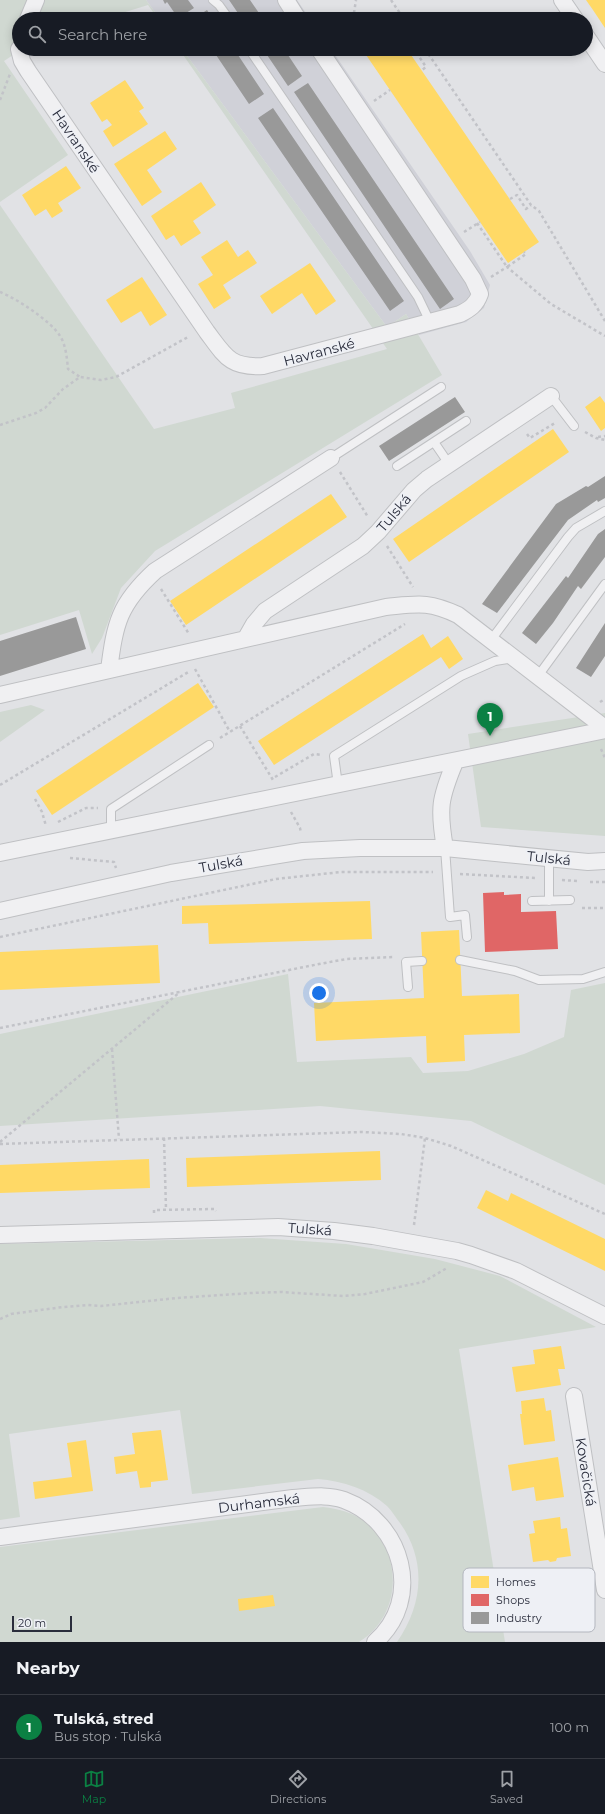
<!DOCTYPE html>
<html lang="en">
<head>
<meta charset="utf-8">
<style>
	body { margin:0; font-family:Montserrat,sans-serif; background:#242831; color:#f1f3f6 }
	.scale { position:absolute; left:12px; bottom:10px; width:60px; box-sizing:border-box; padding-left:4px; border:2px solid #2a2d3c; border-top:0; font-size:11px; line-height:14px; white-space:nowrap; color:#2a2d3c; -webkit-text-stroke:3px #eef0f5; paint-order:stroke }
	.you { position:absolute; left:319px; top:993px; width:14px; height:14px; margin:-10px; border:3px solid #fff; border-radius:50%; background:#1a73e8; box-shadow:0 0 0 6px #1a73e833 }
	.badge { display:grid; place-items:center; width:26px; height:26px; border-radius:50%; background:#0b8043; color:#fff; font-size:13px; font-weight:700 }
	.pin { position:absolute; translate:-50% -33px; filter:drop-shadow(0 1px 2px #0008) }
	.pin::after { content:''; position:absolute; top:21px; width:14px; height:12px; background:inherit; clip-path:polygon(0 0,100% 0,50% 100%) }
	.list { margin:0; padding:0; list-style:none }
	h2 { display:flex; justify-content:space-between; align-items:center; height:52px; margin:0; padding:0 16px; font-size:17px }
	h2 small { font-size:13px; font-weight:400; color:#9ea1a6 }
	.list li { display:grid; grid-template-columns:26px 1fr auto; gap:12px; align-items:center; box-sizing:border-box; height:64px; padding:0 16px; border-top:1px solid #363941 }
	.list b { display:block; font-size:15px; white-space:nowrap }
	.list p { margin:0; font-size:13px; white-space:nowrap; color:#9ea1a6 }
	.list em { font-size:13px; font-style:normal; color:#9ea1a6 }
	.icon { flex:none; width:22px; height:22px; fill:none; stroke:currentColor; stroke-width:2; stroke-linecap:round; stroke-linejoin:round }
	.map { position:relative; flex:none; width:605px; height:1642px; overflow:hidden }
	.search { position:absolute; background:#171b24; box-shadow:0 2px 10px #0003; left:12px; right:12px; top:12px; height:44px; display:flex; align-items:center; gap:10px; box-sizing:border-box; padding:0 14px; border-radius:22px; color:#9ea1a6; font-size:15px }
	.sheet { height:116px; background:#171b24 }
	nav { display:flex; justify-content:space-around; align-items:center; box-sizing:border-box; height:56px; border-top:1px solid #363941; background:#171b24; font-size:11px; color:#9ea1a6 }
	nav a { display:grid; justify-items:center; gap:2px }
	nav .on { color:#0b8043 }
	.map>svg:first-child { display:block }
</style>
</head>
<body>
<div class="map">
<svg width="605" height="1642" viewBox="0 0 605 1642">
	<rect width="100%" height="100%" fill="#e1e2e5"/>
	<!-- built -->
	<path fill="#d0d1d8" d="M146 0H297L310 19H160Z
		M182 49H331L470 251 490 285 484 308 466 322 419 335 406 314 387 327Z"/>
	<!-- green -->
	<path fill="#d0d8d1" d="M0 0H146L160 19H158L148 5 103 19H19V49H22L4 61 68 155 0 202Z
		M179 49H182L387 327 406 314 442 375 155 551 121 588 102 638 92 654 79 610 0 635V205L154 429 235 408 231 393 387 349Z
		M31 705 45 710 0 742V712Z
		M605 713V836L481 827 468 734Z
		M288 974 297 1062 411 1057 423 1073 468 1071 524 1054 564 1037 571 990 605 983V1185L471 1121 320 1106 0 1126V1034Z
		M260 1238 346 1244 435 1259 500 1276 596 1327 459 1349 505 1642H397C423 1605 427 1561 400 1523 396 1518 392 1511 387 1506 368 1489 343 1481 318 1479L192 1494 180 1410 9 1434 20 1517 0 1520V1244Z
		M323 1507C338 1509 353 1512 365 1522 404 1553 402 1616 359 1642H0V1547Z"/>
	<!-- homes -->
	<path fill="#ffd966" d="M586 0H605V28L593 10Z
		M362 49H407L539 242 508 263Z
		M125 80 144 108 139 111 148 124 113 147 103 131 112 125 107 119 102 122 90 103Z
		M165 131 177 149 147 170 162 192 142 206 114 164Z
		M66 166 81 188 58 203 63 211 52 218 46 209 35 216 22 195Z
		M201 182 216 205 193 221 201 233 181 246 174 235 166 240 151 216Z
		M227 240 238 257 248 250 257 263 223 285 231 298 214 309 198 284 213 275 201 257Z
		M310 263 336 301 316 315 302 293 272 314 260 296Z
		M142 277 167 315 150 326 141 311 121 323 106 300Z
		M600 396 605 403V428L601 431 585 407Z
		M553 429 569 452 409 562 393 539Z
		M331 494 347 517 186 625 170 601Z
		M423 634 431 648 448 636 463 659 449 669 441 657 274 765 258 741Z
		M198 683 214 707 52 815 36 791Z
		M370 901 372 939 209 944 208 923 182 924V906Z
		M459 930 462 996 519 994 520 1033 464 1035 465 1061 427 1063 426 1036 316 1041 314 1003 424 998 421 932Z
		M158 945 160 983 0 990V952Z
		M380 1151 381 1180 187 1187 186 1158Z
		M149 1159 150 1188 0 1193V1165Z
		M486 1190 508 1201 511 1193 605 1239V1271L477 1208Z
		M561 1346 565 1369H558L561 1385 516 1392 512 1367 535 1364 533 1350Z
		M544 1398 546 1411 551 1410 555 1441 524 1445 520 1414H522L521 1401Z
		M161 1430 168 1480 151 1482V1487L140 1488 137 1471 116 1474 114 1457 135 1454 132 1433Z
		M86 1440 93 1491 35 1499 33 1482 72 1477 67 1443Z
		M558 1457 564 1497 536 1501 534 1487 512 1491 508 1465Z
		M560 1517 561 1529 567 1528 571 1556 557 1558 556 1561 550 1562 548 1560 533 1562 529 1534 535 1533 533 1521Z
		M273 1595 275 1606 239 1611 238 1599Z"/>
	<!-- shops -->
	<path fill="#e06666" d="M504 892V895L521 894V912L556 911 558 949 485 952 483 893Z"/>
	<!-- industry -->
	<path fill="#999" d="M163 0H188L194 8 178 18 167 2 165 4Z
		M229 0H250L263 19H242Z
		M207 10 213 19H193Z
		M212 49H234L264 94 249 104Z
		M263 49H284L302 76 288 86Z
		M308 83 454 299 440 309 294 92Z
		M273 108 404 301 390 311 258 118Z
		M455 397 465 412 389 461 379 446Z
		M605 476V498L598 502 597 500 568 520 497 613 482 604 556 504 586 486 588 487Z
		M605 529V557L581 589 578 586 553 623 536 644 522 633 566 576 568 578 598 534Z
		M76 617 86 649 0 676V641Z
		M605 623V656L591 677 576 668Z"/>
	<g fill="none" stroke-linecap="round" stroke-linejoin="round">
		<defs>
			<path id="service" d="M213 0 219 5 229 19
				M249 49 418 297 430 322
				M551 396 574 426
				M434 442 449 464
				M331 458 441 387
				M397 466 466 421
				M491 640 568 537 576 528 605 511
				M538 676 605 584
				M338 785 334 756 461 676 495 661 514 658
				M111 830V809L209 745
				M445 848 450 917 465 915 467 937
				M549 858V901
				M532 901 570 900
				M460 960 515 971 539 980 583 979 605 972
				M408 987 406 962 422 961"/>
			<path id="minor" d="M286 0 298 19
				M562 0 575 19
				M28 19 36 0
				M586 36 605 64
				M19 49 22 61 28 71 207 332C225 356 230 368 263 366L460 314C470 309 476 305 480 294L473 279 319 49
				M246 638 254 624 265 611 363 546 378 532 414 490 427 479 551 396
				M109 670C115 623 119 604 155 571L331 458
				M0 695 386 607C418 604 428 601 458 615L605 728
				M445 848C438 808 440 798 455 762
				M0 853 605 730
				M0 911 171 873 303 851 360 848H445L588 862 605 861
				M0 1235 278 1227 334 1231 373 1236 457 1251 471 1255 516 1271 605 1316
				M574 1396 605 1590
				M0 1537 293 1498C310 1497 328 1494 344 1500 403 1522 424 1599 375 1642"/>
		</defs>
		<!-- service casing -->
		<use href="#service" stroke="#bfc0c3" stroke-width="10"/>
		<!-- minor casing -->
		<use href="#minor" stroke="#bfc0c3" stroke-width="18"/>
		<!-- path -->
		<path stroke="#c2c3c8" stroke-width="2.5" stroke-dasharray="3 3" stroke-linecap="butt" d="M391 0 404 19
			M353 19 356 0
			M393 19 403 17
			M420 49 416 52 426 67 422 70
			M425 49 531 205 539 211 605 321
			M348 52 358 49
			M344 54 348 52 349 49
			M0 100 10 74
			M374 101 390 90
			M510 199 517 195 526 209 531 205
			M477 223 507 267 526 254 524 252
			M464 232 480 222
			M491 277 507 267 551 304 605 336
			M0 292C16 298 52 322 60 336 66 345 67 359 68 369L80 377
			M0 425 36 413 45 408 63 389 80 377 101 380 116 377 188 337
			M585 432 596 438 605 440
			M527 434 530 438 555 423
			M598 437 605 436
			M340 472 368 517
			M387 546 413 587
			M161 589 189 634
			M195 669 230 732
			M600 702 605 699
			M240 726 273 780
			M220 738 405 624
			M601 749 605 758
			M275 777 314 754 322 755
			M0 785 190 671
			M35 799 42 812 46 826
			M291 812 300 828 301 833
			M58 822 86 808H98
			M70 858 114 862 116 868
			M460 874 535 878
			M562 880 577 881
			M590 882H605
			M582 908H605
			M0 937 276 879 341 872H433
			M0 1028 319 964 347 959 395 957
			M112 1049 119 1139
			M164 1138 166 1209
			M0 1142 180 992
			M0 1144 362 1132 401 1134 425 1138 451 1146 605 1214
			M154 1213V1210L215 1209 216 1211
			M414 1225 425 1138
			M0 1319 11 1314 63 1307 87 1305 101 1306 177 1298 251 1293 281 1292 343 1296 365 1294 423 1282 447 1268"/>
		<!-- service -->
		<use href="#service" stroke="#f0f0f2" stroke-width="8"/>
		<!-- minor -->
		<use href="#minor" stroke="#f0f0f2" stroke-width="16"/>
	</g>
	<g text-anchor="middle" stroke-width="4" stroke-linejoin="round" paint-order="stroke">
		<!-- street labels -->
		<g font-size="14" fill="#2a2d3c" stroke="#eef0f5">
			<text transform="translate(76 141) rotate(56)" y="5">Havranské</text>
			<text transform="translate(319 352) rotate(-15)" y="5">Havranské</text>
			<text transform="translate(394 513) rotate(-50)" y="5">Tulská</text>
			<text transform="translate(549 858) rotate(6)" y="5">Tulská</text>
			<text transform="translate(221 864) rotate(-10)" y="5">Tulská</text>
			<text transform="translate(310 1229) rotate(4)" y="5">Tulská</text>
			<text transform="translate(586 1472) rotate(81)" y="5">Kovačická</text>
			<text transform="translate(259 1503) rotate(-7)" y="5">Durhamská</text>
		</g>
	</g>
	<!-- legend -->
	<rect x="463" y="1568" width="132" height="64" rx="6" fill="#eef0f5" stroke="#b3b6be" stroke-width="1"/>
	<rect x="471" y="1576" width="18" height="12" fill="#ffd966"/>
	<rect x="471" y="1594" width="18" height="12" fill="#e06666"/>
	<rect x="471" y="1612" width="18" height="12" fill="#999"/>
	<g font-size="11" fill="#2a2d3c">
		<text x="496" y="1586">Homes</text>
		<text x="496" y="1604">Shops</text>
		<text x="496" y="1622">Industry</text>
	</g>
</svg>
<div class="scale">20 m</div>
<div class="you"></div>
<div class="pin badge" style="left:490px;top:736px">1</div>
<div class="search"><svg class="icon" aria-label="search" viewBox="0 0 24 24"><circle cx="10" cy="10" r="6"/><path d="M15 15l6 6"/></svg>Search here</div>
</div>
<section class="sheet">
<h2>Nearby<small></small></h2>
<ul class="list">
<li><span class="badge">1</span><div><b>Tulská, stred</b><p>Bus stop · Tulská</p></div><em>100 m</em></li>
</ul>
</section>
<nav>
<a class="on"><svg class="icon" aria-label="map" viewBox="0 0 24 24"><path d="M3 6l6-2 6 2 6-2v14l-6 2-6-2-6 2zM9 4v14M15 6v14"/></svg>Map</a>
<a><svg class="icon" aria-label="directions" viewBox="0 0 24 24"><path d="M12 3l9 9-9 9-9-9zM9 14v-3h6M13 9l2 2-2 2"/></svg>Directions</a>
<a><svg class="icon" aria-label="saved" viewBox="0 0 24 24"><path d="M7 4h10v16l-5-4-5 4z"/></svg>Saved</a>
</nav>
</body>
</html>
